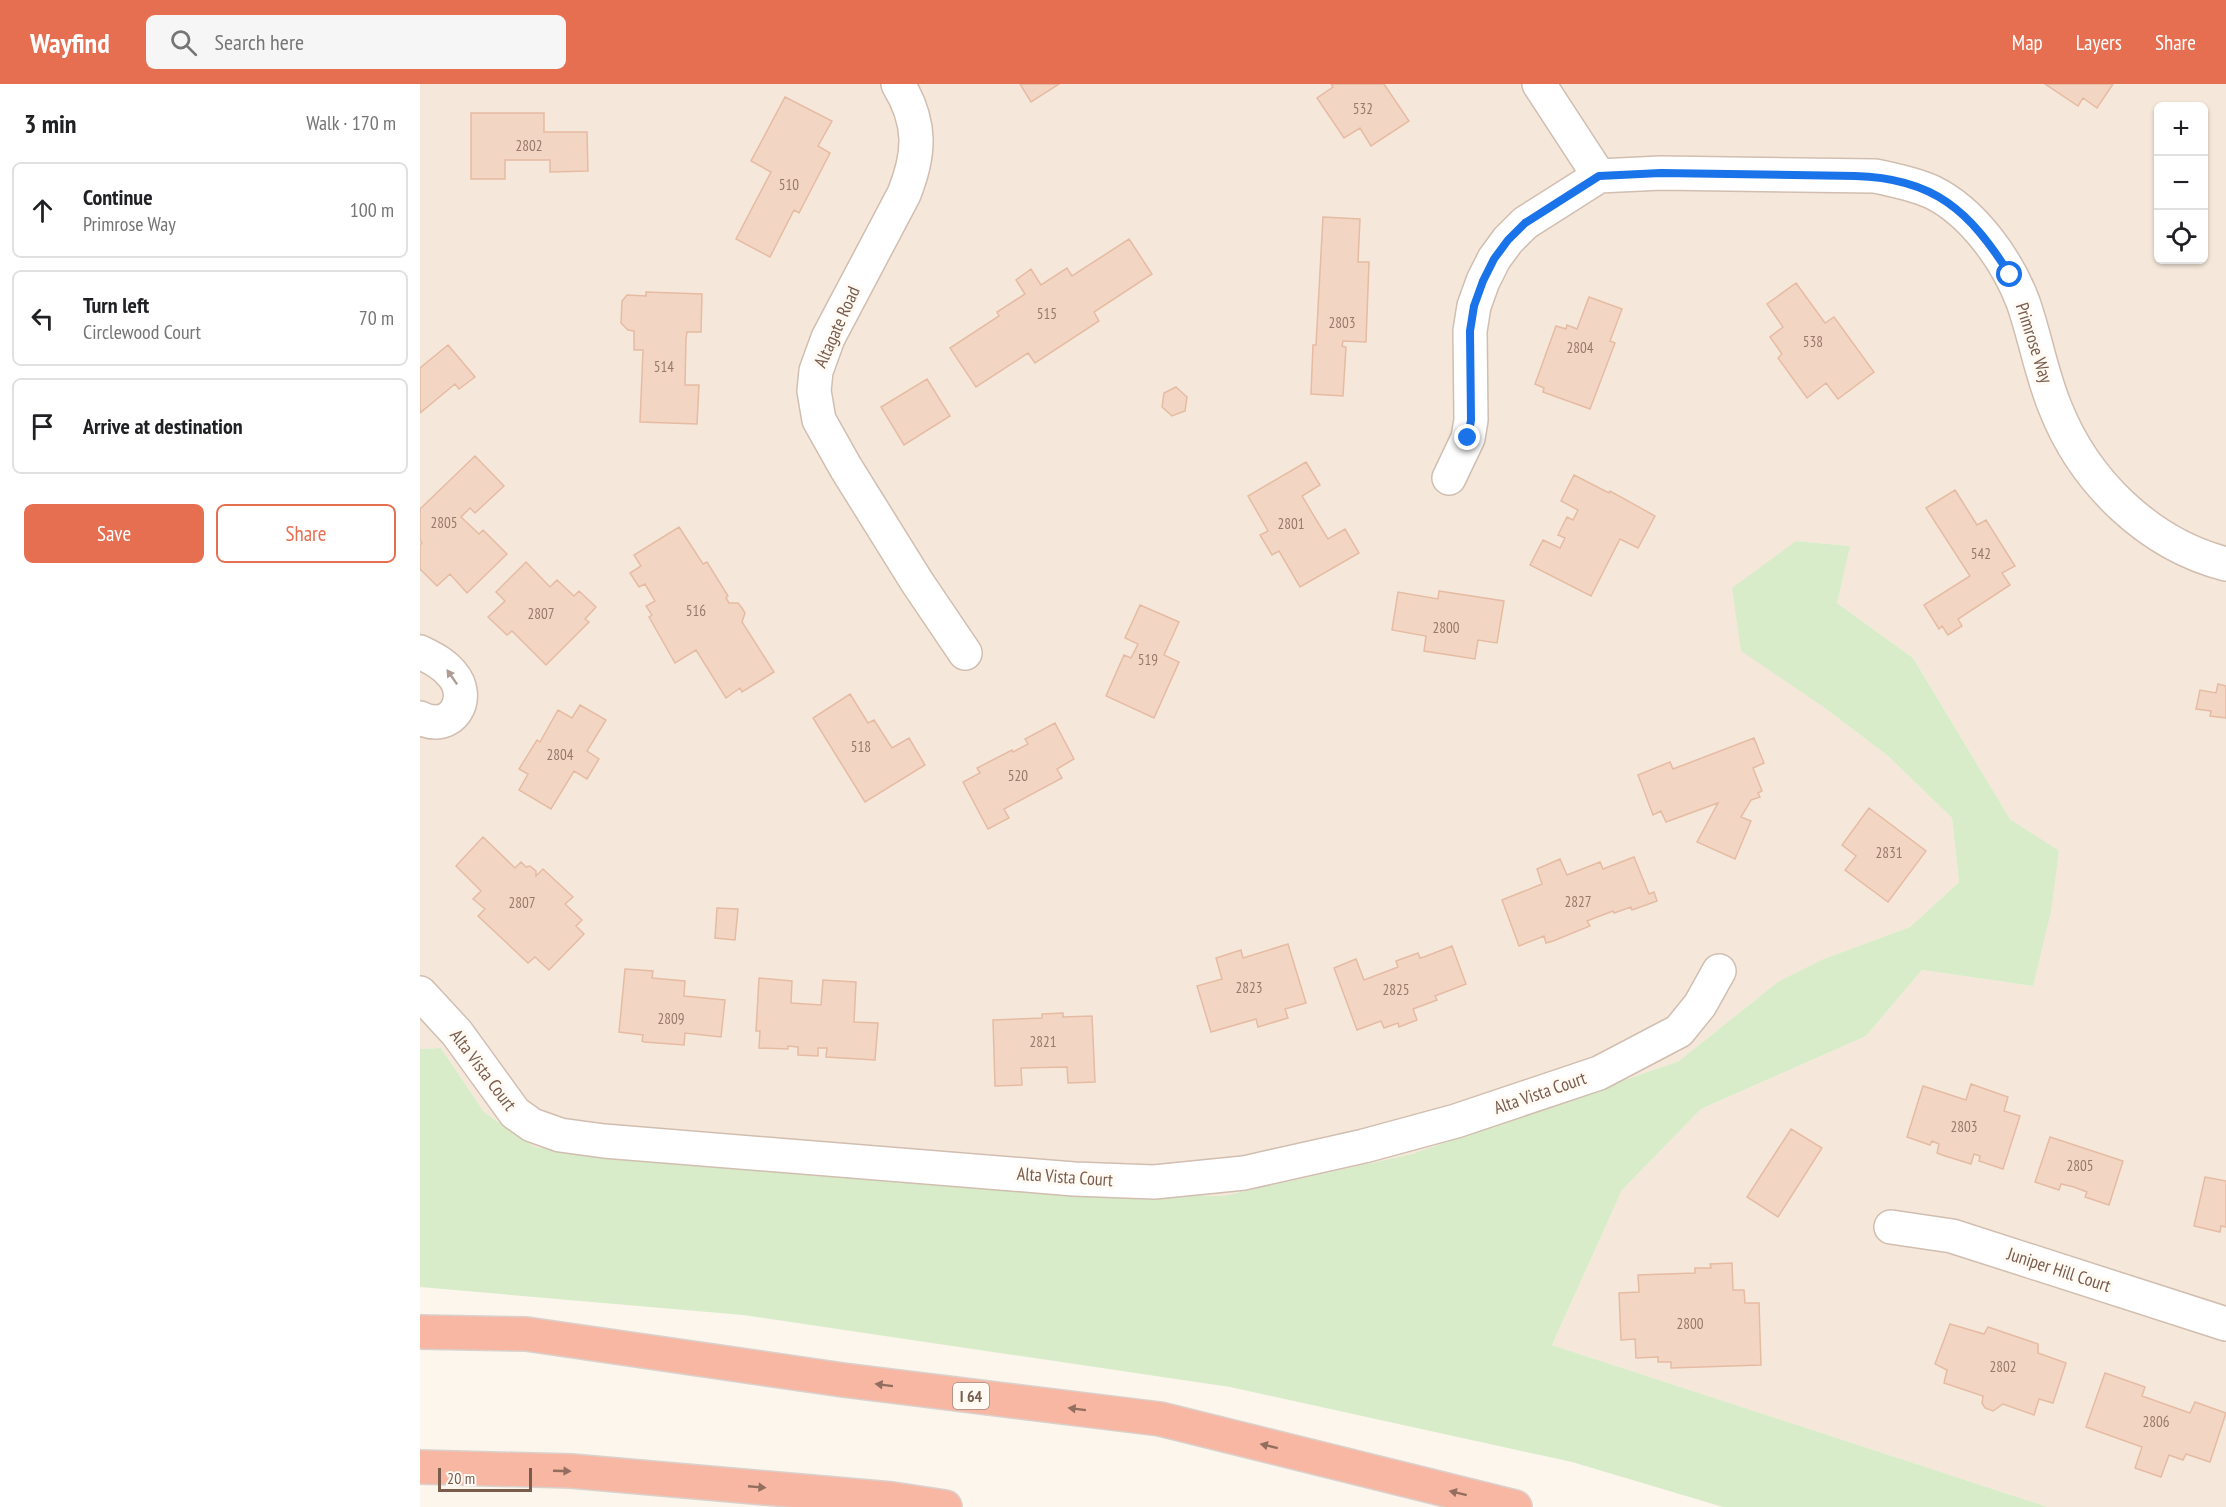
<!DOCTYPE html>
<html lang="en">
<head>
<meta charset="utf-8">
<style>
	body { margin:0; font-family:"PT Sans Narrow",sans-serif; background:#f6f6f6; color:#202124 }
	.controls { position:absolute; right:18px; top:18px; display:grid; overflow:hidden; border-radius:9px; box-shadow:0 2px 4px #0004 }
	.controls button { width:54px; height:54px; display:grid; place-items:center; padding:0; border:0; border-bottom:2px solid #e0e0e0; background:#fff; color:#202124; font:30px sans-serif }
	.scale { position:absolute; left:18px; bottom:15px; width:94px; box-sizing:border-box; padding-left:6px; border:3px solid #7a5c4d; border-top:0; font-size:16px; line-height:21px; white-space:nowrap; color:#7a5c4d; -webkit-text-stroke:4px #fffaf3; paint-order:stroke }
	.stop { position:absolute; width:18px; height:18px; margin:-14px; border:4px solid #1a73e8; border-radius:50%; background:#fff }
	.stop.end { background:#1a73e8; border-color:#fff; box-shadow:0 2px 6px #0008 }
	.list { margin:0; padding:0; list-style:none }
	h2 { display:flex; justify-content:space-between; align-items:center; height:78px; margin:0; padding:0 24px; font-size:26px }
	h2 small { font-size:20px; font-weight:400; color:#757577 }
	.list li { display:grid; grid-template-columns:39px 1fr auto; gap:18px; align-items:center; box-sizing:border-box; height:96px; margin:0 12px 12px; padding:0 12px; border:2px solid #e0e0e0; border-radius:9px }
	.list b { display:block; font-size:22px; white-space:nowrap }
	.list p { margin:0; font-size:20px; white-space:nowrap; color:#757577 }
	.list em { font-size:20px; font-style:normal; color:#757577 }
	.actions { display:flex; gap:12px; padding:18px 24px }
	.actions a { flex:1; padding:14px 0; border:2px solid #e76f51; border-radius:9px; text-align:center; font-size:21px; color:#e76f51 }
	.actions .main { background:#e76f51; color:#fff }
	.icon { flex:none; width:33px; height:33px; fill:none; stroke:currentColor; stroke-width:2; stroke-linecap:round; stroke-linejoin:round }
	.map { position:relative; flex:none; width:1806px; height:1423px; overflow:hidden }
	header { display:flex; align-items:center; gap:36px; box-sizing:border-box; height:84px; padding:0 30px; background:#e76f51; color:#fff }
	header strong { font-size:28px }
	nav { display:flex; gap:33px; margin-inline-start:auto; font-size:21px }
	.search { width:420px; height:54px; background:#f6f6f6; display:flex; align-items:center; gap:15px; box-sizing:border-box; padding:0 21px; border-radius:9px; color:#757577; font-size:22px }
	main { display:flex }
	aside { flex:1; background:#fff }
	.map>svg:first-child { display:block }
</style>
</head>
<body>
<header>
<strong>Wayfind</strong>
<div class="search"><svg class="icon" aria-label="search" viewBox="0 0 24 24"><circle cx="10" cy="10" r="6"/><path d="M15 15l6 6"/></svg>Search here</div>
<nav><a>Map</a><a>Layers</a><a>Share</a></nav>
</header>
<main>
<aside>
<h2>3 min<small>Walk · 170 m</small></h2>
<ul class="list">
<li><svg class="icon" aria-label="ahead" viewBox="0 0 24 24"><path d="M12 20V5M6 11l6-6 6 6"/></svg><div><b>Continue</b><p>Primrose Way</p></div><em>100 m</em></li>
<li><svg class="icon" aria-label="left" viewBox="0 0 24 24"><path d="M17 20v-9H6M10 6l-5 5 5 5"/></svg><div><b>Turn left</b><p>Circlewood Court</p></div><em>70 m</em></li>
<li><svg class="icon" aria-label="arrive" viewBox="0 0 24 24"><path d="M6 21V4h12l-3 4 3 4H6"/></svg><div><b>Arrive at destination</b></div></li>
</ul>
<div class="actions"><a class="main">Save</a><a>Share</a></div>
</aside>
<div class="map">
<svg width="1806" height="1423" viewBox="0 0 1806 1423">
	<rect width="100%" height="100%" fill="#fdf6ec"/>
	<!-- residential -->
	<path fill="#f5e8da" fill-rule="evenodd" d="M0 0H1806V1423H1628L1132 1261 1202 1106 1281 1025 1446 952 1502 886 1613 902 1639 768 1590 735 1493 574 1417 519 1429 462 1376 457 1402 622 1468 672 1532 734 1539 798 1490 843 1401 876 1359 897 1259 977 992 1070 803 1112 587 1106 114 1063 64 1028 21 964 0 965ZM1738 22H1784V176H1738Z"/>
	<!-- green -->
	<path fill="#d8ecc9" d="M1376 457 1430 462 1417 519 1493 574 1590 735 1639 767 1631 827 1613 902 1502 886 1446 952 1281 1025 1202 1106 1132 1261 1628 1423H1303L1152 1378 810 1303 323 1231 0 1203V965L21 964 64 1028 114 1063 587 1106 803 1112 992 1070 1259 977 1359 897 1401 876 1490 843 1539 798 1532 734 1468 672 1402 622 1321 567 1312 504Z"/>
	<!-- building -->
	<path fill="#f3d5c3" stroke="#e6bba3" stroke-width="1.5" d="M600 0H639L611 18Z
		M911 0H964L989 37 951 62 940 44 924 54 897 14 913 3Z
		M1625 0H1693L1677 24 1663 14 1658 22Z
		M365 13 412 37 398 62 410 69 379 129 374 126 350 173 316 155 351 88 331 77Z
		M51 29H124V48H167L168 87 130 88V76H85V95H51Z
		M903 133 940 135 938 178H949L946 258 923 257 922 262 926 263 923 312 891 310 893 261H896Z
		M709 155 732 190 674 228 679 237 615 279 608 269 556 303 530 264 579 232 577 228 605 210 596 196 611 185 621 201 647 184 652 192Z
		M1376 199 1405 239 1414 233 1454 288 1418 315 1406 299 1387 314 1358 274 1362 270 1350 253 1363 243 1347 220Z
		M226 208 282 210 281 248H267L266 255 265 301H279L277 340 220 338 223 266H214V247L208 246 201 239 202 217 207 211 226 212Z
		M1169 213 1202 225 1190 257 1195 259 1170 325 1123 308 1124 304 1115 300 1136 242 1146 245 1147 241 1157 245Z
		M28 261 55 293 39 305 35 300 0 329V284Z
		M507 295 530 332 484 361 461 323Z
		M756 303 767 313 765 327 752 332 742 323 744 309Z
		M55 372 84 402 55 429 50 424 41 433 59 450 63 446 87 470 47 509 30 490 17 502 0 485V461L2 459 0 456V425Z
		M886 378 900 401 882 412 897 437 908 455 925 445 939 469 880 503 859 467 852 471 840 451 848 447 828 412Z
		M1154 391 1189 409 1190 407 1235 432 1218 464 1200 455 1171 512 1110 481 1123 456 1140 464 1145 454 1138 451 1147 433 1153 436 1158 426 1141 417Z
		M1535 406 1557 441 1566 436 1595 482 1582 489 1590 501 1538 535 1542 542 1528 551 1522 542 1519 545 1504 521 1550 492 1506 424Z
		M259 443 283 480 287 478 308 512 306 514 309 519H318L322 524 325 529 322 538 354 588 322 608 320 604 306 614 276 566 255 579 229 533 232 531 226 522 235 517 225 500 219 503 210 489 221 482 214 471Z
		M106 478 130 503 137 496 154 512 159 507 176 523 165 535 169 538 126 581 92 547 87 551 68 533 85 517 76 508Z
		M1019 507 1084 517 1077 559 1058 556 1055 575 1004 567 1006 552 972 546 978 508 1018 515Z
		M720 521 759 538 744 571 759 578 734 634 686 612 704 571 711 574 718 560 705 554Z
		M1798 600 1806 602V634L1790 632 1791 627 1776 625 1780 606 1796 609Z
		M430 610 448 639 454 636 472 664 489 654 505 681 445 718 393 634Z
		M160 621 186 636 167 667 179 675 167 695 154 687 131 725 99 706 108 690 99 685 117 656 120 658 138 626 152 634Z
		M635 639 654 675 637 685 642 694 584 725 589 734 568 745 543 698 560 689 557 684 592 666 593 668 608 660 605 655Z
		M1334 654 1344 679 1333 684 1342 707 1338 709 1340 713 1331 716 1321 733 1331 737 1315 775 1277 758 1298 719 1246 738 1241 727 1233 731 1218 691 1250 678 1253 685Z
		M1449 724 1506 767 1468 818 1425 786 1436 772 1422 761Z
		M63 753 95 784 101 778 106 783 110 782 116 787V792L123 785 153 813 145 820 162 836 156 842 164 850 129 886 115 873 108 879 58 832 65 825 53 815 61 807 36 782Z
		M1214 773 1229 810 1234 808 1237 817 1212 826 1211 823 1194 829 1193 827 1167 837 1170 842 1133 857 1126 859 1124 852 1099 862 1082 816 1122 800 1117 785 1140 775 1147 791 1180 778 1183 785Z
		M297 824 318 825 315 856 295 854Z
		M868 860 886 919 865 925 868 934 838 943 836 935 791 948 777 902 802 895 796 874 821 866 823 874Z
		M1032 862 1046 900 1015 912 1017 916 993 925 997 936 979 943 978 939 964 944 961 937 937 946 914 884 936 875 944 896 978 883 976 877 998 869 1000 874 1004 873Z
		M205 885 233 887 232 894 265 897 264 912 305 916 301 953 265 949 264 961 224 958 222 957 223 951 199 948Z
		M339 894 372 897 371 919 401 921 403 896 436 898 434 938 458 939 455 976 406 973 407 964H398V972L378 971V963L368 962V965L339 964 340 947H336Z
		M643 929V933L672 932 675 998 648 999 647 983 601 984 602 1001 575 1002 573 936 622 934V930Z
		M1551 1000 1588 1013 1584 1027 1600 1032 1583 1085 1559 1077 1560 1072 1554 1070 1551 1080 1522 1071 1517 1069 1519 1060 1512 1057 1510 1061 1487 1053 1503 1002 1546 1016Z
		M1371 1045 1402 1064 1358 1133 1327 1113Z
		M1630 1053 1703 1077 1689 1121 1665 1113 1667 1108 1654 1103 1641 1100 1639 1106 1615 1098Z
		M1785 1093 1806 1097V1143L1801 1142 1800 1148 1774 1142Z
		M1312 1179 1313 1206H1324L1325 1219H1339L1341 1281 1251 1284V1278H1238V1273L1216 1274 1215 1255 1201 1256 1199 1209 1219 1208 1218 1191 1275 1189V1184H1291L1290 1180Z
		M1530 1240 1564 1250 1568 1243 1618 1260V1269L1646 1279 1633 1319 1619 1315 1614 1331 1583 1320 1573 1327 1565 1324 1562 1319 1563 1312 1524 1299 1527 1286 1515 1280Z
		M1685 1289 1725 1303 1722 1312 1770 1329 1775 1318 1806 1329 1790 1378 1766 1370 1763 1376 1749 1371 1741 1393 1715 1384 1722 1363 1666 1343Z"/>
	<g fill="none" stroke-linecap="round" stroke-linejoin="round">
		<defs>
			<path id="minor" d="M478 0C502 39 500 70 484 110L408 254 396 287 394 307 399 336 426 384 497 498 545 569
				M1119 0 1179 92 1241 89 1455 92C1475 96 1494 100 1512 108 1553 128 1587 176 1603 218 1615 252 1621 289 1635 323 1664 397 1728 460 1806 480
				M1029 394 1048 354 1051 336 1050 247 1054 222 1063 197 1074 175 1088 156 1105 139 1179 92
				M0 568C12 574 23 579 32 590 53 614 32 650 0 634
				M0 909 37 949 95 1029 112 1041 140 1051 184 1057 654 1095 734 1098 824 1089 944 1062 1036 1037 1179 989 1259 947 1280 921 1299 887
				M1471 1143 1532 1152 1806 1240"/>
			<path id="motorway" d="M0 1248 106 1250 423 1296 740 1335 1095 1423
				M0 1383 151 1387 472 1415 525 1423"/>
		</defs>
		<!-- minor casing -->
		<use href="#minor" stroke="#d1beb0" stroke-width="36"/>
		<!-- motorway casing -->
		<use href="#motorway" stroke="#dad1cd" stroke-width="36"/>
		<!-- minor -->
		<use href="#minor" stroke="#fff" stroke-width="33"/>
		<!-- motorway -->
		<use href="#motorway" stroke="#f7b7a3" stroke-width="33"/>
	</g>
	<!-- one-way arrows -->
	<defs><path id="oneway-solid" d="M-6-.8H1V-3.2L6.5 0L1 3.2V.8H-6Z" transform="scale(1.5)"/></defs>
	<use fill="#af9d94" href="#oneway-solid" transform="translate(32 593) rotate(-125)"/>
	<g fill="#936e5e">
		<use href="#oneway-solid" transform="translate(464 1301) rotate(-173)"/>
		<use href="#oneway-solid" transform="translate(657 1325) rotate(-173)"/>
		<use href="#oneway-solid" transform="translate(849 1362) rotate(-166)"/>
		<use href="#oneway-solid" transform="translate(142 1387) rotate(2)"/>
		<use href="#oneway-solid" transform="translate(337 1403) rotate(5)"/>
		<use href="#oneway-solid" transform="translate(1038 1409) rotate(-166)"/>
	</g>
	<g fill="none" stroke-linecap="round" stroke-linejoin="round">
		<!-- route -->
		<path stroke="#1a73e8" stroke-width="8" d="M1048 354 1051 336 1050 247 1054 222 1063 197 1074 175 1088 156 1105 139 1179 92 1241 89 1435 92C1514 94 1550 127 1590 191"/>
	</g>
	<g text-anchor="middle" stroke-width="6" stroke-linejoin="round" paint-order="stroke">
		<!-- number labels -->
		<g font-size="15" fill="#987a6a">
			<text x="943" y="30">532</text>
			<text x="109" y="67">2802</text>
			<text x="369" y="106">510</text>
			<text x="627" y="235">515</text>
			<text x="922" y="244">2803</text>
			<text x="1393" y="263">538</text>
			<text x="1160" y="269">2804</text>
			<text x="244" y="288">514</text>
			<text x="24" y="444">2805</text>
			<text x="871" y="445">2801</text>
			<text x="1561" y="475">542</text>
			<text x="276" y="532">516</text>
			<text x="121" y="535">2807</text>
			<text x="1026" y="549">2800</text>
			<text x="728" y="581">519</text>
			<text x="441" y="668">518</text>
			<text x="140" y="676">2804</text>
			<text x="598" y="697">520</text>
			<text x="1469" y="774">2831</text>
			<text x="1158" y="823">2827</text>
			<text x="102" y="824">2807</text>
			<text x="829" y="909">2823</text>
			<text x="976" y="911">2825</text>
			<text x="251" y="940">2809</text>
			<text x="623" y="963">2821</text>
			<text x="1544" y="1048">2803</text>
			<text x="1660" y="1087">2805</text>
			<text x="1270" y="1245">2800</text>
			<text x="1583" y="1288">2802</text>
			<text x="1736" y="1343">2806</text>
		</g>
		<!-- shield labels -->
		<rect fill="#fffaf3" stroke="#a28b7f" stroke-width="1.5" x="533" y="1299" width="36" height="26" rx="4.5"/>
		<g font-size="16" font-weight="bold" fill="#7a5c4d">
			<text x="551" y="1318">I 64</text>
		</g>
		<!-- street labels -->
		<g font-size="18" fill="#7a5c4d" stroke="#fffaf3">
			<text transform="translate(417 243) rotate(-66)" y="6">Altagate Road</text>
			<text transform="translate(1614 259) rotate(72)" y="6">Primrose Way</text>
			<text transform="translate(63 986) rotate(53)" y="6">Alta Vista Court</text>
			<text transform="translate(1120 1009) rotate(-19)" y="6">Alta Vista Court</text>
			<text transform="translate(645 1093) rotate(4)" y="6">Alta Vista Court</text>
			<text transform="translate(1639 1186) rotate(18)" y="6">Juniper Hill Court</text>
		</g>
	</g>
</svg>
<div class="controls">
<button>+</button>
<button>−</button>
<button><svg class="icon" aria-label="locate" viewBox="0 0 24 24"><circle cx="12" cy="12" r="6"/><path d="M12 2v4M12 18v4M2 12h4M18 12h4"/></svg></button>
</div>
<div class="scale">20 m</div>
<div class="stop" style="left:1590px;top:191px"></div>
<div class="stop end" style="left:1048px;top:354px"></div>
</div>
</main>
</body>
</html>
